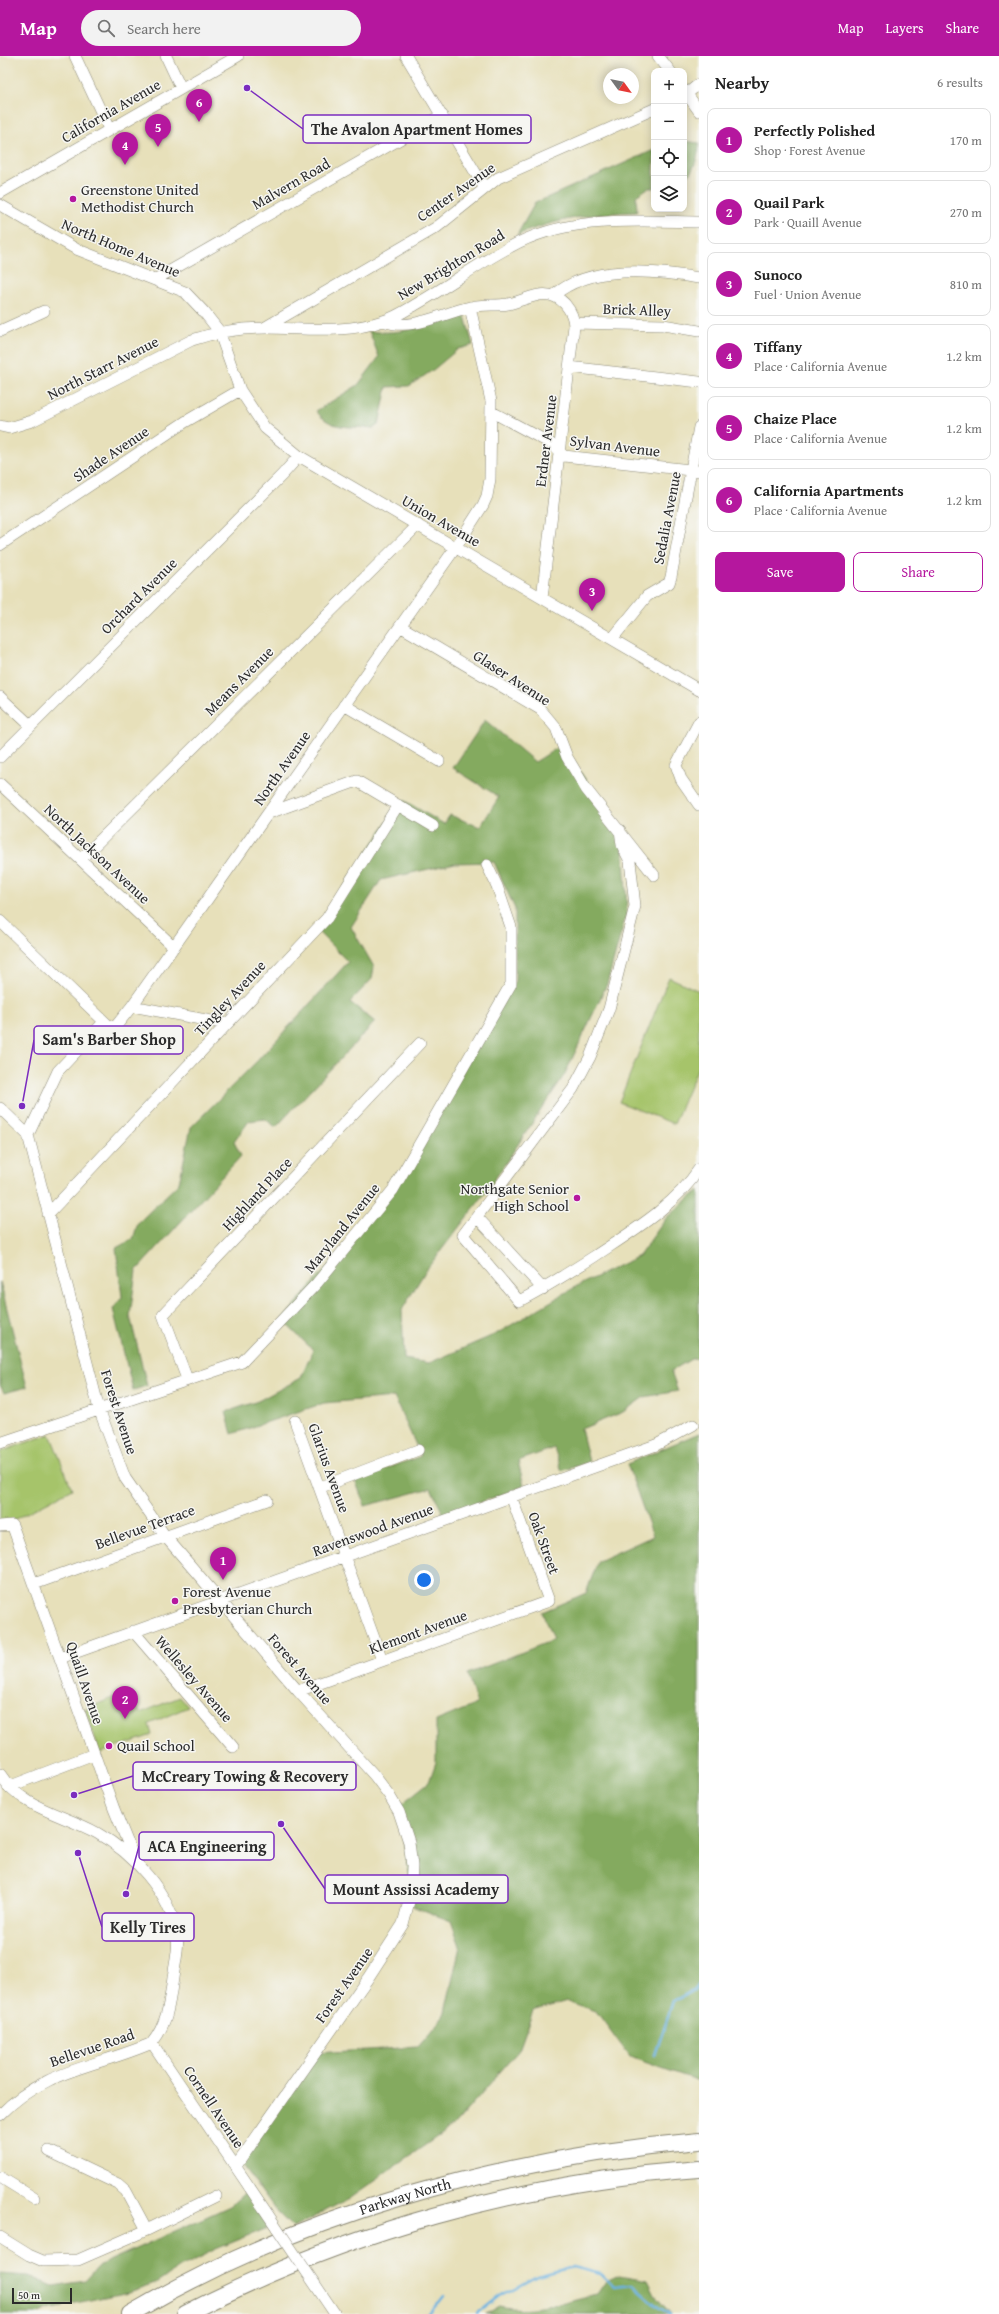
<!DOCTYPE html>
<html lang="en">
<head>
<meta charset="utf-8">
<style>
	body { margin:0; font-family:"Gentium Book Plus",serif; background:#f2f2f2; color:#222 }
	.controls { position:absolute; right:12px; top:12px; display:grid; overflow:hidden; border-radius:8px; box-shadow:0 2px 10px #0003 }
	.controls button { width:36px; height:36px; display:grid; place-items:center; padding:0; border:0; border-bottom:1px solid #e0e0e0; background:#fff; color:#222; font:20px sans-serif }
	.compass { position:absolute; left:603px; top:12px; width:36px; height:36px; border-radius:50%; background:#fff; box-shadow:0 2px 10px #0003; rotate:123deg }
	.scale { position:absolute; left:12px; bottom:10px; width:60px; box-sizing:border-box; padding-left:4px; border:2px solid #2b2b2b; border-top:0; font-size:11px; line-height:14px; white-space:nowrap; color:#2b2b2b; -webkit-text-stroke:3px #f6f6f2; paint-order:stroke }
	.you { position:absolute; left:424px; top:1524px; width:14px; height:14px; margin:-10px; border:3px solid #fff; border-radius:50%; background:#1a73e8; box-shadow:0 0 0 6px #1a73e833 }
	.badge { display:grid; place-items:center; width:26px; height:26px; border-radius:50%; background:#b5179e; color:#fff; font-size:13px; font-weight:700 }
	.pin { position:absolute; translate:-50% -33px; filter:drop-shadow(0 1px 2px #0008) }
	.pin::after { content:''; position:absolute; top:21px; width:14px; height:12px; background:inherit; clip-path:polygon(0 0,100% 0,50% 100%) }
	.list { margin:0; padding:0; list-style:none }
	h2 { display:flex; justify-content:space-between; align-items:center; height:52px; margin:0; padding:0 16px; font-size:17px }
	h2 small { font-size:13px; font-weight:400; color:#767676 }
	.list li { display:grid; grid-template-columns:26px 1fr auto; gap:12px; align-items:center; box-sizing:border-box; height:64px; margin:0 8px 8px; padding:0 8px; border:1px solid #e0e0e0; border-radius:8px }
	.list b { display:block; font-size:15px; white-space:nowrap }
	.list p { margin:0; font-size:13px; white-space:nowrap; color:#767676 }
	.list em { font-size:13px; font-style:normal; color:#767676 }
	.actions { display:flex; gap:8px; padding:12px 16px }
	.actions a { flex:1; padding:9px 0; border:1px solid #b5179e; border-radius:8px; text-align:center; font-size:14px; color:#b5179e }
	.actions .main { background:#b5179e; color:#fff }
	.icon { flex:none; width:22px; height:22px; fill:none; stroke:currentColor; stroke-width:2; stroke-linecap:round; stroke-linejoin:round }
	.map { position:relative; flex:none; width:699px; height:2258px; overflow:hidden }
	header { display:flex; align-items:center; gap:24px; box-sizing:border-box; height:56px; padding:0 20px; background:#b5179e; color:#fff }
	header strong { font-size:19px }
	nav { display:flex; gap:22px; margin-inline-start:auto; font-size:14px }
	.search { width:280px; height:36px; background:#f2f2f2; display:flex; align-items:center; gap:10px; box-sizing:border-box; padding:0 14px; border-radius:22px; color:#767676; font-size:15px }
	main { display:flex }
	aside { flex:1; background:#fff }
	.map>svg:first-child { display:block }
</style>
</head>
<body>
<header>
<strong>Map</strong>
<div class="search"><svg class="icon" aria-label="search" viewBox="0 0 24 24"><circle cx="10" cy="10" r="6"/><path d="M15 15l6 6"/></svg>Search here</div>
<nav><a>Map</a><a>Layers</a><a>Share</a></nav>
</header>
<main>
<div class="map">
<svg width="699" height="2258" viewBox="0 0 699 2258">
	<rect width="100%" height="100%" fill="#f6f6f2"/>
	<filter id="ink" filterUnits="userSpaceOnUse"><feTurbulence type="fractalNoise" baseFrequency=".025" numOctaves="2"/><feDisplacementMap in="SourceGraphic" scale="8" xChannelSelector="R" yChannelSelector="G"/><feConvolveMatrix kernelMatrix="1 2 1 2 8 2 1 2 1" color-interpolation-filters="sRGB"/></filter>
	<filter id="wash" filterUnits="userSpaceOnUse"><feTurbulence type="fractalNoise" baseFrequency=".012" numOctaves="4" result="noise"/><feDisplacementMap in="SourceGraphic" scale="16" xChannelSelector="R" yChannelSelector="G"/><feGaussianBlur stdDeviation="0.9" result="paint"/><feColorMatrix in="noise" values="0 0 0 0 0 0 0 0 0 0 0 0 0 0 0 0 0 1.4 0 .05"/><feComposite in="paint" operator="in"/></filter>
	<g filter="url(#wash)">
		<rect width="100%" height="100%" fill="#e7e0ba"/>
		<!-- green -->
		<path fill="#a6c46b" stroke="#68784b" d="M669 921 699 935V1009L674 1068 619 1046Z
			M50 1378 72 1433 4 1469 0 1467V1396Z
			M128 1636 140 1657 180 1641 188 1651 149 1668 152 1679 100 1697 85 1653Z"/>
		<!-- forest -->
		<path fill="#84aa5f" stroke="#586a45" d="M684 85 699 87C699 99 694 116 684 123Z
			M654 94V132H648L636 140 637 156C593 157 557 163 517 179L535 147Z
			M460 259 465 260 473 289 458 293 433 314 409 330 387 331 379 368 374 372C350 370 332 375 316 355L358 329 379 301 369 275C401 280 430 268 460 259Z
			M485 664 535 706 562 689 620 774 624 801 627 856 607 928 565 1018 487 1135 426 1214 402 1254 404 1303 429 1307 496 1278 577 1230 639 1200 667 1161 699 1134V1303L693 1302 671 1315 678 1335 644 1341 623 1356 581 1373 589 1406 562 1415 554 1392 518 1405 524 1430 444 1460 431 1432 365 1450 355 1424 421 1400 394 1341 324 1347 232 1378 226 1356 258 1345 301 1322 313 1294 282 1264 393 1134 515 925V853L494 806 455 807 381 824 351 871 374 911 372 923 350 946 375 966 276 1071 265 1063 249 1065 234 1086 241 1100 136 1215 130 1260 147 1330 133 1334 113 1253 122 1241 116 1192 133 1183 138 1167 179 1127 191 1071 258 1004 348 906 316 874 398 749 403 744 444 768 450 759 480 771 499 741 453 712Z
			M0 1226 27 1331 4 1337 0 1329Z
			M699 1377V2025L630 2001 596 1955 567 1945 533 1955 519 1994 454 2069 348 2143 293 2172 278 2157 240 2105 315 1997 418 1991 444 1961 460 1890 451 1865 409 1849 411 1838 400 1749 429 1726 436 1706V1665L477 1648 467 1618 553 1584 542 1556 586 1537 598 1505 653 1480 627 1408Z
			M250 2132 275 2169 216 2193 180 2211 158 2226 128 2236 48 2253 37 2258H0V2218L29 2220 53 2230 85 2225 100 2209 230 2150Z
			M619 2219 648 2224 657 2242 671 2258H486L500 2250C536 2258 562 2245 597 2238L606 2225Z"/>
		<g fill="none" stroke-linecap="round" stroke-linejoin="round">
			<!-- stream -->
			<path stroke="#6ab2e1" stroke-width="2.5" d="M655 1999 673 1945 694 1934 699 1927
				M429 2258 444 2239
				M477 2258 500 2240 537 2220 572 2211 601 2218 614 2231 632 2229 658 2251 670 2258"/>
		</g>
	</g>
	<g filter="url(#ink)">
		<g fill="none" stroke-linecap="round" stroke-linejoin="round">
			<defs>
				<path id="minor" d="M75 0 109 73
					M166 0 181 32
					M406 0 484 131
					M658 0 670 15
					M684 34 699 55
					M684 40 699 28
					M0 137 238 0
					M0 149 76 193 185 236 204 256 219 275 240 334 265 372 299 400 699 634
					M156 223 442 59
					M553 240C590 208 653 214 699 222
					M383 265C414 276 441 257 471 251 483 248 496 250 508 248 528 244 547 229 565 248 570 254 574 262 574 270L542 542
					M574 267 663 269 699 275
					M264 272 437 171 498 122 654 53
					M0 275 44 255
					M569 311 699 326
					M492 356 550 387 564 400 699 415
					M0 370 9 372 32 365 192 284C216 276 240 272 266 272 304 272 345 278 383 265 394 262 405 255 415 249 447 231 477 208 510 191 567 159 636 165 699 166
					M0 489 185 366 240 334
					M400 570 540 653 556 672 567 701 586 733 654 819
					M612 583 647 540 669 527 671 521 699 371
					M0 641 31 670
					M344 649 439 705
					M699 666 676 709 681 723 699 749
					M0 701 282 419 299 400
					M0 728 174 891
					M269 757 357 725 433 770
					M620 774 622 789 630 805 635 850 609 953 590 1001 573 1033 463 1179 519 1245C545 1232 570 1216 595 1200 631 1176 675 1150 699 1113
					M81 803 418 469
					M0 865 110 971 116 970 132 950 227 968
					M132 950 456 491 483 449 487 440 490 423 491 345 470 251
					M0 1052 28 1079 99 1353 125 1422 165 1480 298 1635 374 1719 389 1739 399 1756 409 1786 412 1810 411 1838 403 1868 368 1922 236 2110
					M28 1079 58 1015 104 966
					M48 1158 327 862 398 749
					M477 1161 543 1233
					M187 1323 163 1259 420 987
					M295 1365 382 1604
					M0 1387 242 1306 317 1227 393 1134 511 928V871L497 830 487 809
					M321 1431 418 1394
					M0 1470 12 1469 14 1474 114 1753 134 1802
					M34 1528 267 1444
					M133 1575 233 1691
					M60 1602 656 1389 693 1369
					M298 1635 549 1545 511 1440
					M0 1718C22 1753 63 1758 97 1777 133 1797 170 1837 177 1879 179 1891 176 1903 174 1915 170 1941 169 1966 152 1987 98 2011 44 2013 0 2059
					M8 1731 94 1698
					M152 1987 250 2132
					M49 2095 118 2128 126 2135 147 2174
					M0 2121 34 2142
					M0 2181 29 2199 43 2205 78 2204 147 2174 216 2140"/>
				<g id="highway">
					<path id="s1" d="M130 2258C301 2157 502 2102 699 2085"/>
					<path d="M185 2258C344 2176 521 2126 699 2113"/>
				</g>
			</defs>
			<!-- minor casing -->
			<use href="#minor" stroke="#898672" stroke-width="12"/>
			<!-- highway casing -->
			<use href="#highway" stroke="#898672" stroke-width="18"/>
			<!-- minor -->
			<use href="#minor" stroke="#fff" stroke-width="11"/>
			<!-- highway -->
			<use href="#highway" stroke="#fff" stroke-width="16"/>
			<defs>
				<path id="minor-bridge" d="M250 2132 335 2258"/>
			</defs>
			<!-- minor-bridge casing -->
			<use href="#minor-bridge" stroke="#898672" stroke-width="12" stroke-linecap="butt"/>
			<!-- minor-bridge -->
			<use href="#minor-bridge" stroke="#fff" stroke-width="11"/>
		</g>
	</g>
	<!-- markers -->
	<g fill="#b5179e" stroke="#f6f6f2" stroke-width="1.5">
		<circle cx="73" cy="143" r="4"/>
		<circle cx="577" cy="1142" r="4"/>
		<circle cx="175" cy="1545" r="4"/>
		<circle cx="109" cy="1690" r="4"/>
	</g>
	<g text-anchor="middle" stroke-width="3" stroke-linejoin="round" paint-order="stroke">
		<!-- street labels -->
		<g font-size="15" fill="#2b2b2b" stroke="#f6f6f2">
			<text transform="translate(111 55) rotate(-30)" y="5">California Avenue</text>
			<text transform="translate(291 128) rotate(-30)" y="5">Malvern Road</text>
			<text transform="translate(456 136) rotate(-35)" y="5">Center Avenue</text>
			<text transform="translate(121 192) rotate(23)" y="5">North Home Avenue</text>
			<text transform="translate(451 209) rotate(-31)" y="5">New Brighton Road</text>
			<text transform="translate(637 254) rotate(2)" y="5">Brick Alley</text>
			<text transform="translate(103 312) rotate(-27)" y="5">North Starr Avenue</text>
			<text transform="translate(546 385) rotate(-83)" y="5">Erdner Avenue</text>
			<text transform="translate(615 390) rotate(7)" y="5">Sylvan Avenue</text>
			<text transform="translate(111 398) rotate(-34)" y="5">Shade Avenue</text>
			<text transform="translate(667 462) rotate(-79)" y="5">Sedalia Avenue</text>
			<text transform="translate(441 465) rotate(30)" y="5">Union Avenue</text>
			<text transform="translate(139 540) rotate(-45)" y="5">Orchard Avenue</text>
			<text transform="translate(512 622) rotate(33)" y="5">Glaser Avenue</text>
			<text transform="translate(239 625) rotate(-45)" y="5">Means Avenue</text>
			<text transform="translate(282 712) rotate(-55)" y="5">North Avenue</text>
			<text transform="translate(97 798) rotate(43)" y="5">North Jackson Avenue</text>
			<text transform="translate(230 942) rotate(-47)" y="5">Tingley Avenue</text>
			<text transform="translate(257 1138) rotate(-47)" y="5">Highland Place</text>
			<text transform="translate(342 1172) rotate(-51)" y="5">Maryland Avenue</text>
			<text transform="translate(119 1356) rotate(72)" y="5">Forest Avenue</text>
			<text transform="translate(329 1412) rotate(70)" y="5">Glarius Avenue</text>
			<text transform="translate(145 1471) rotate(-20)" y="5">Bellevue Terrace</text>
			<text transform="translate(373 1474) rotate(-20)" y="5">Ravenswood Avenue</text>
			<text transform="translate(544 1487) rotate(70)" y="5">Oak Street</text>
			<text transform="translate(418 1576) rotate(-20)" y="5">Klemont Avenue</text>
			<text transform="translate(300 1613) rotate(49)" y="5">Forest Avenue</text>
			<text transform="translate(194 1623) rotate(49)" y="5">Wellesley Avenue</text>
			<text transform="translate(85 1627) rotate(71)" y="5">Quaill Avenue</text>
			<text transform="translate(344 1929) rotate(-55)" y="5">Forest Avenue</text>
			<text transform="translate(92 1992) rotate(-19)" y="5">Bellevue Road</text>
			<text transform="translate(214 2051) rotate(56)" y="5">Cornell Avenue</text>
			<text dy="5" stroke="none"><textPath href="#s1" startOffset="300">Parkway North</textPath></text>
		</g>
		<!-- poi labels -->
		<g font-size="15" fill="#2b2b2b" stroke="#f6f6f2" text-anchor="start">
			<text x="81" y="139">Greenstone United<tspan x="81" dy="17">Methodist Church</tspan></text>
			<text x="569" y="1138" text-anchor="end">Northgate Senior<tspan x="569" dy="17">High School</tspan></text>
			<text x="183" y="1541">Forest Avenue<tspan x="183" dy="17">Presbyterian Church</tspan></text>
			<text x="117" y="1695">Quail School</text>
		</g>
	</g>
	<!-- callouts -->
	<path fill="none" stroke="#7b2cbf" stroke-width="1.5" d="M247 32L303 73M22 1050L34 984M74 1739L133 1720M126 1838L139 1790M281 1768L325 1833M78 1797L102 1871"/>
	<g fill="#7b2cbf" stroke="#f6f6f2" stroke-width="1.5">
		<circle cx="247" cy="32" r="4"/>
		<circle cx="22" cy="1050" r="4"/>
		<circle cx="74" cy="1739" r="4"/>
		<circle cx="126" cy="1838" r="4"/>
		<circle cx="281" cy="1768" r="4"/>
		<circle cx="78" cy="1797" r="4"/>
	</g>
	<g fill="#f6f6f2" stroke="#7b2cbf" stroke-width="1.5">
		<rect x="303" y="59" width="228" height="28" rx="4"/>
		<rect x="34" y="970" width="149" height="28" rx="4"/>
		<rect x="133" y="1706" width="223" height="28" rx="4"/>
		<rect x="139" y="1776" width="135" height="28" rx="4"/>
		<rect x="325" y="1819" width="183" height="28" rx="4"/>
		<rect x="102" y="1857" width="92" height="28" rx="4"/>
	</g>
	<g font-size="16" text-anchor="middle" font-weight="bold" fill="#2b2b2b">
		<text x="417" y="79">The Avalon Apartment Homes</text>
		<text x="109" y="989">Sam's Barber Shop</text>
		<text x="245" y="1726">McCreary Towing &amp; Recovery</text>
		<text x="207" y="1796">ACA Engineering</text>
		<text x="416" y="1839">Mount Assissi Academy</text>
		<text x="148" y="1877">Kelly Tires</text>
	</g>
</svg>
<div class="controls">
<button>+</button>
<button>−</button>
<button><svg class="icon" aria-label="locate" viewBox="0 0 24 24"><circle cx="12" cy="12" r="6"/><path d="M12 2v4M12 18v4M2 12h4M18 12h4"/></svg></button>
<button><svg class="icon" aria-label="layers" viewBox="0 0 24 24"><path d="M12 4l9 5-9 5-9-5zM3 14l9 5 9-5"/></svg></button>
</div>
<svg class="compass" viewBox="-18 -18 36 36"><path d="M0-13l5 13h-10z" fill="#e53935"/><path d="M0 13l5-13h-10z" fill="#767676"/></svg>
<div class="scale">50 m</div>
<div class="you"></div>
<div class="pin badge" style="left:223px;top:1524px">1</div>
<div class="pin badge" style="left:125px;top:1663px">2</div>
<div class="pin badge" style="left:592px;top:555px">3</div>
<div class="pin badge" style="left:125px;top:109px">4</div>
<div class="pin badge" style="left:158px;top:91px">5</div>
<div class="pin badge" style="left:199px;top:66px">6</div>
</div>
<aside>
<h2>Nearby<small>6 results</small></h2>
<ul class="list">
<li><span class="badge">1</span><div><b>Perfectly Polished</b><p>Shop · Forest Avenue</p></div><em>170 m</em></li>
<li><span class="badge">2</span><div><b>Quail Park</b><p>Park · Quaill Avenue</p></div><em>270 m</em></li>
<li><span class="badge">3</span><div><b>Sunoco</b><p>Fuel · Union Avenue</p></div><em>810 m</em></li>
<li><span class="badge">4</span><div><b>Tiffany</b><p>Place · California Avenue</p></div><em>1.2 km</em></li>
<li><span class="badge">5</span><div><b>Chaize Place</b><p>Place · California Avenue</p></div><em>1.2 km</em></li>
<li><span class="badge">6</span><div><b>California Apartments</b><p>Place · California Avenue</p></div><em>1.2 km</em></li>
</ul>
<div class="actions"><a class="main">Save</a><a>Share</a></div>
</aside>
</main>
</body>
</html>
